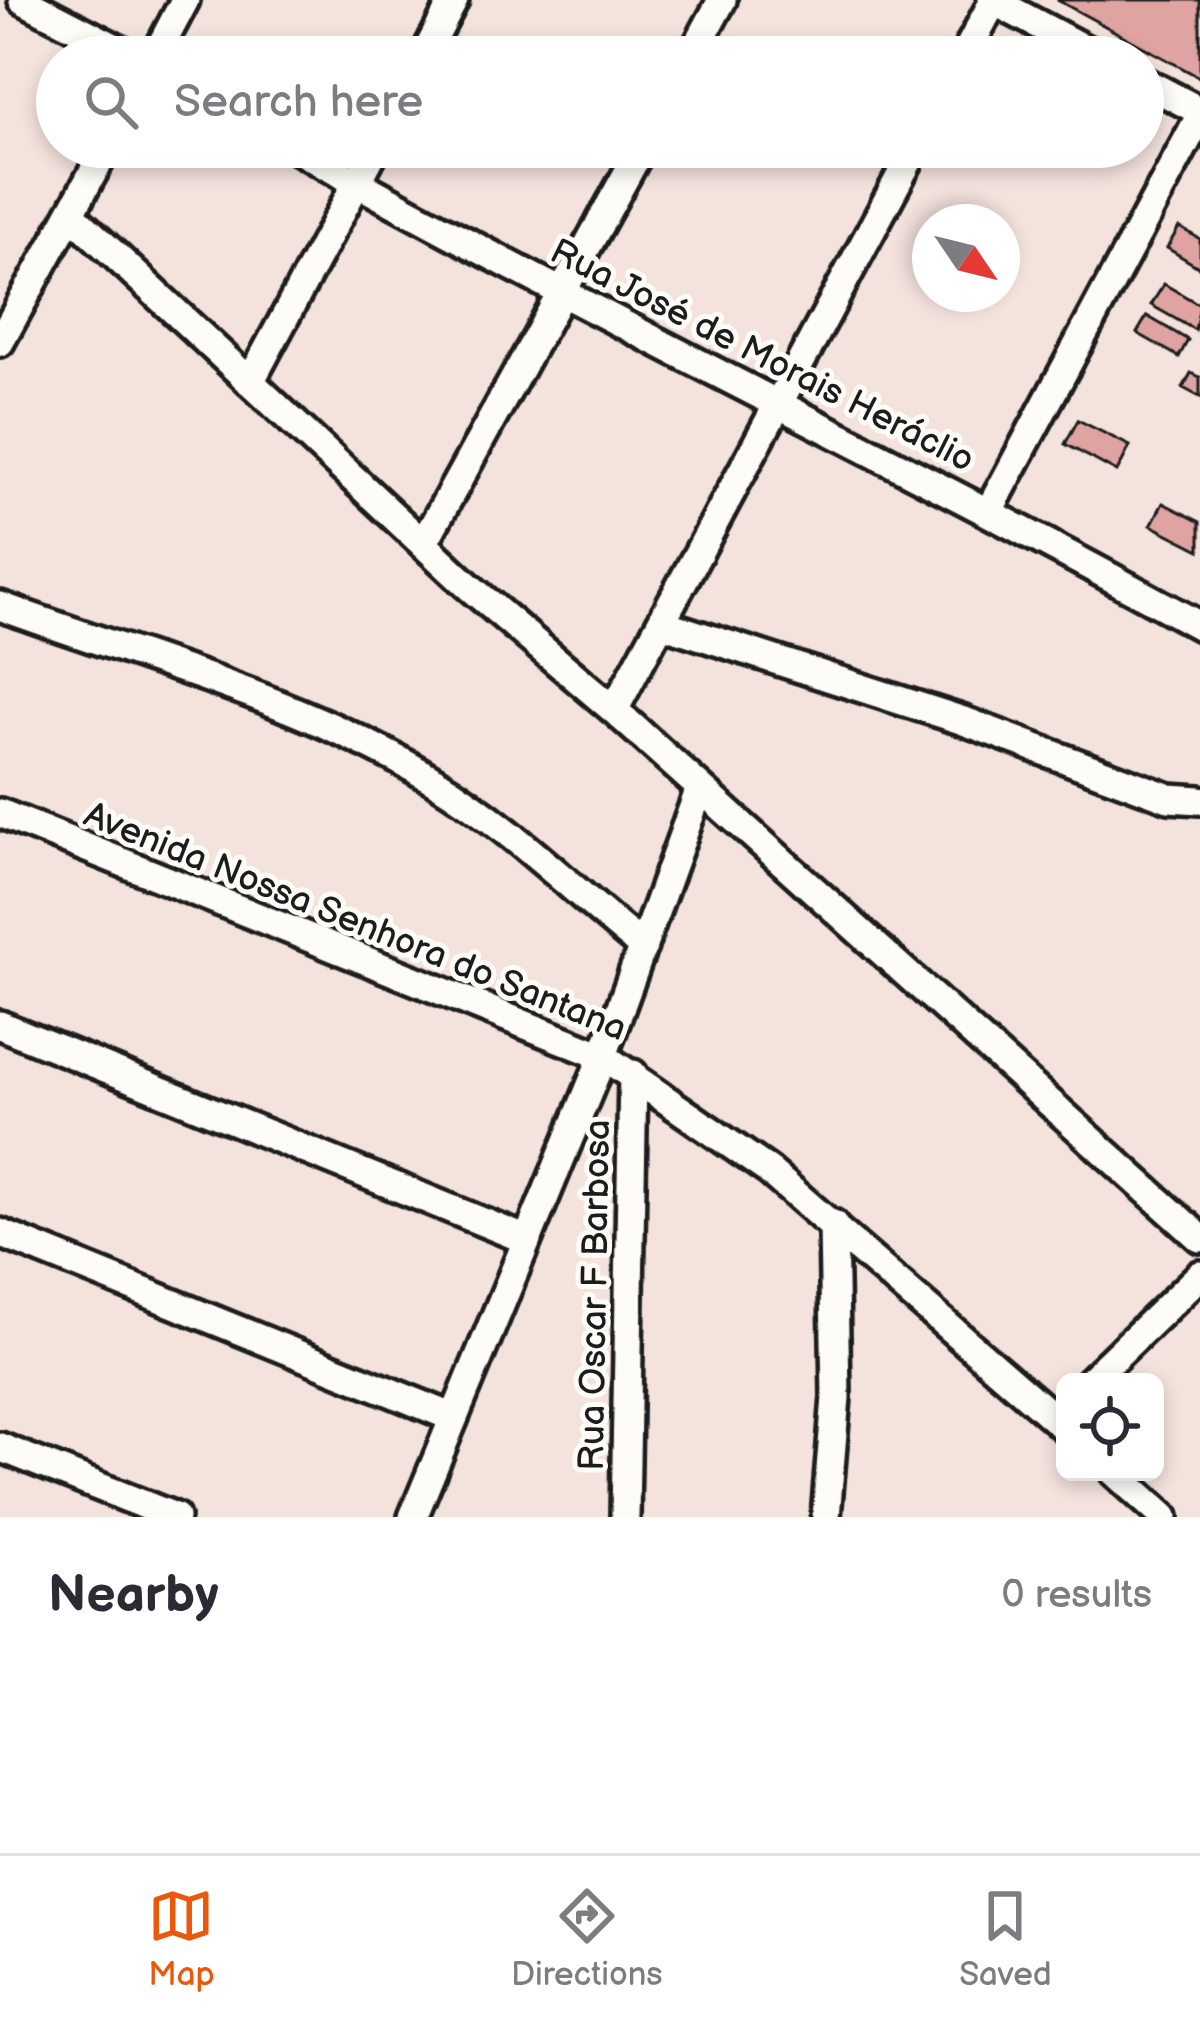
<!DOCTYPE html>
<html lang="en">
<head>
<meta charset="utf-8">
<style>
	body { margin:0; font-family:"Balsamiq Sans",sans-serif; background:#f7f7f7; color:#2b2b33 }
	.controls { position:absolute; right:36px; bottom:36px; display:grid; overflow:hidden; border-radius:18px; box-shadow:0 6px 18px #0003 }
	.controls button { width:108px; height:108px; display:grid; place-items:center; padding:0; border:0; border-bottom:3px solid #e1e1e2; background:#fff; color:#2b2b33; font:60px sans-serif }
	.compass { position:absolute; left:912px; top:204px; width:108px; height:108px; border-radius:50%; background:#fff; box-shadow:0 6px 18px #0003; rotate:125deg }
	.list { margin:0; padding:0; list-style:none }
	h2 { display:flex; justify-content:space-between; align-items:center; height:156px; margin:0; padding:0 48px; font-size:51px }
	h2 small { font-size:39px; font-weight:400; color:#7c7c81 }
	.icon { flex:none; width:66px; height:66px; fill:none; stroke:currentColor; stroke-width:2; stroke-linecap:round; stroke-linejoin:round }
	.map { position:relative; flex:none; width:1200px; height:1517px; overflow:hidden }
	.search { position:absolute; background:#fff; box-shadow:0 6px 18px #0003; left:36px; right:36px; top:36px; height:132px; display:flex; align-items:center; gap:30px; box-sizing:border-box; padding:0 42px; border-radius:66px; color:#7c7c81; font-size:45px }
	.sheet { height:336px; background:#fff }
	nav { display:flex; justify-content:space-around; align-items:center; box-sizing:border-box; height:168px; border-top:3px solid #e1e1e2; background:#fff; font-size:33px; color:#7c7c81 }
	nav a { display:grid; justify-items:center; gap:6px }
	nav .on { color:#ea580c }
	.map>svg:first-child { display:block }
</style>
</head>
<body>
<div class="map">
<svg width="1200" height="1517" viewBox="0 0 1200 1517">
	<rect width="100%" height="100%" fill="#f4e2dd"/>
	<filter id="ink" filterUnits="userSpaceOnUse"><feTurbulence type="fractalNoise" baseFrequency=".00833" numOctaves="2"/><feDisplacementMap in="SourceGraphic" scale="24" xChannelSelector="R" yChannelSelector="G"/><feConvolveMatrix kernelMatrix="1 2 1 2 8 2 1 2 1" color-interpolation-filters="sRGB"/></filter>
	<g filter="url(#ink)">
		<!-- building -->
		<path fill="#dfa4a1" stroke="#1c1c1c" stroke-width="3" d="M1057 0H1200V74L1199 77Z
			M1179 227 1200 239V268L1167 248Z
			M1164 284 1200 305 1195 330 1151 305Z
			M1147 316 1188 340 1179 357 1137 333Z
			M1191 373 1200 377V397L1183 388Z
			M1078 420 1130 446 1117 472 1065 444Z
			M1163 503 1200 522V550L1151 525Z"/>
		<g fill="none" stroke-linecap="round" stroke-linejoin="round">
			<defs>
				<path id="minor" d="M23 0 133 57
					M992 0 1099 57
					M155 57 185 0
					M424 57 454 0
					M691 57 722 0
					M964 57 994 0
					M1143 81 1200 111
					M293 147C591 315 901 461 1200 626
					M72 215 466 584 614 710 1200 1238
					M0 342 107 147
					M250 382 376 147
					M990 509 1200 116
					M423 544 642 147
					M0 606C144 659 303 700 435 781 509 826 575 892 643 947
					M661 623 964 721 1169 798 1200 800
					M614 710 916 147
					M0 813 603 1056 769 1171 1065 1428
					M0 1025 527 1240
					M0 1233 452 1417
					M1089 1382 1200 1275
					M0 1447 175 1517
					M1114 1472 1164 1517
					M413 1517 603 1056 700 788
					M625 1517 633 1074
					M826 1517 836 1397 833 1224"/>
			</defs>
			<!-- minor casing -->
			<use href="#minor" stroke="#1c1c1c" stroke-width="36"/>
			<!-- minor -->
			<use href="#minor" stroke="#fdfcf7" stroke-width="27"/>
		</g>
	</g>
	<g text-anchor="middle" stroke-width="10" stroke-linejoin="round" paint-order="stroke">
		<!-- street labels -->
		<g font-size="36" fill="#1c1c1c" stroke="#fdfcf7">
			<text transform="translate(763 354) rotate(27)" y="13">Rua José de Morais Heráclio</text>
			<text transform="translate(356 920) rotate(22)" y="13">Avenida Nossa Senhora do Santana</text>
			<text transform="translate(593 1295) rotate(-89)" y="13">Rua Oscar F Barbosa</text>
		</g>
	</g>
</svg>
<div class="controls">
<button><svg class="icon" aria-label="locate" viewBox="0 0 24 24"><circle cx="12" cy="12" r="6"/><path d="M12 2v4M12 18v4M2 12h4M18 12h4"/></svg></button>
</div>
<svg class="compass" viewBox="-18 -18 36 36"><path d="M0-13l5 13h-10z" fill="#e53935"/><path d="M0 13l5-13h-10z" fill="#7c7c81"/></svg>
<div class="search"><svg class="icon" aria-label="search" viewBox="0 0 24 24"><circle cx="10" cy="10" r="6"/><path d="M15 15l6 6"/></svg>Search here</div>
</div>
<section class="sheet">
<h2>Nearby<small>0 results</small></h2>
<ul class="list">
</ul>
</section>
<nav>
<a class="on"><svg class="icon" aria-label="map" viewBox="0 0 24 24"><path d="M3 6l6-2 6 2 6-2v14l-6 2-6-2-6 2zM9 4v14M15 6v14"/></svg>Map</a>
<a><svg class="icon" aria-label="directions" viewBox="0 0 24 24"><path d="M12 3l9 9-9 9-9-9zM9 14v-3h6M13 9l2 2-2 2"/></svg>Directions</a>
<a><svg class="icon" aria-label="saved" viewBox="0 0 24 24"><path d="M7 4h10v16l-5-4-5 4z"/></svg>Saved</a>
</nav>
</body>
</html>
